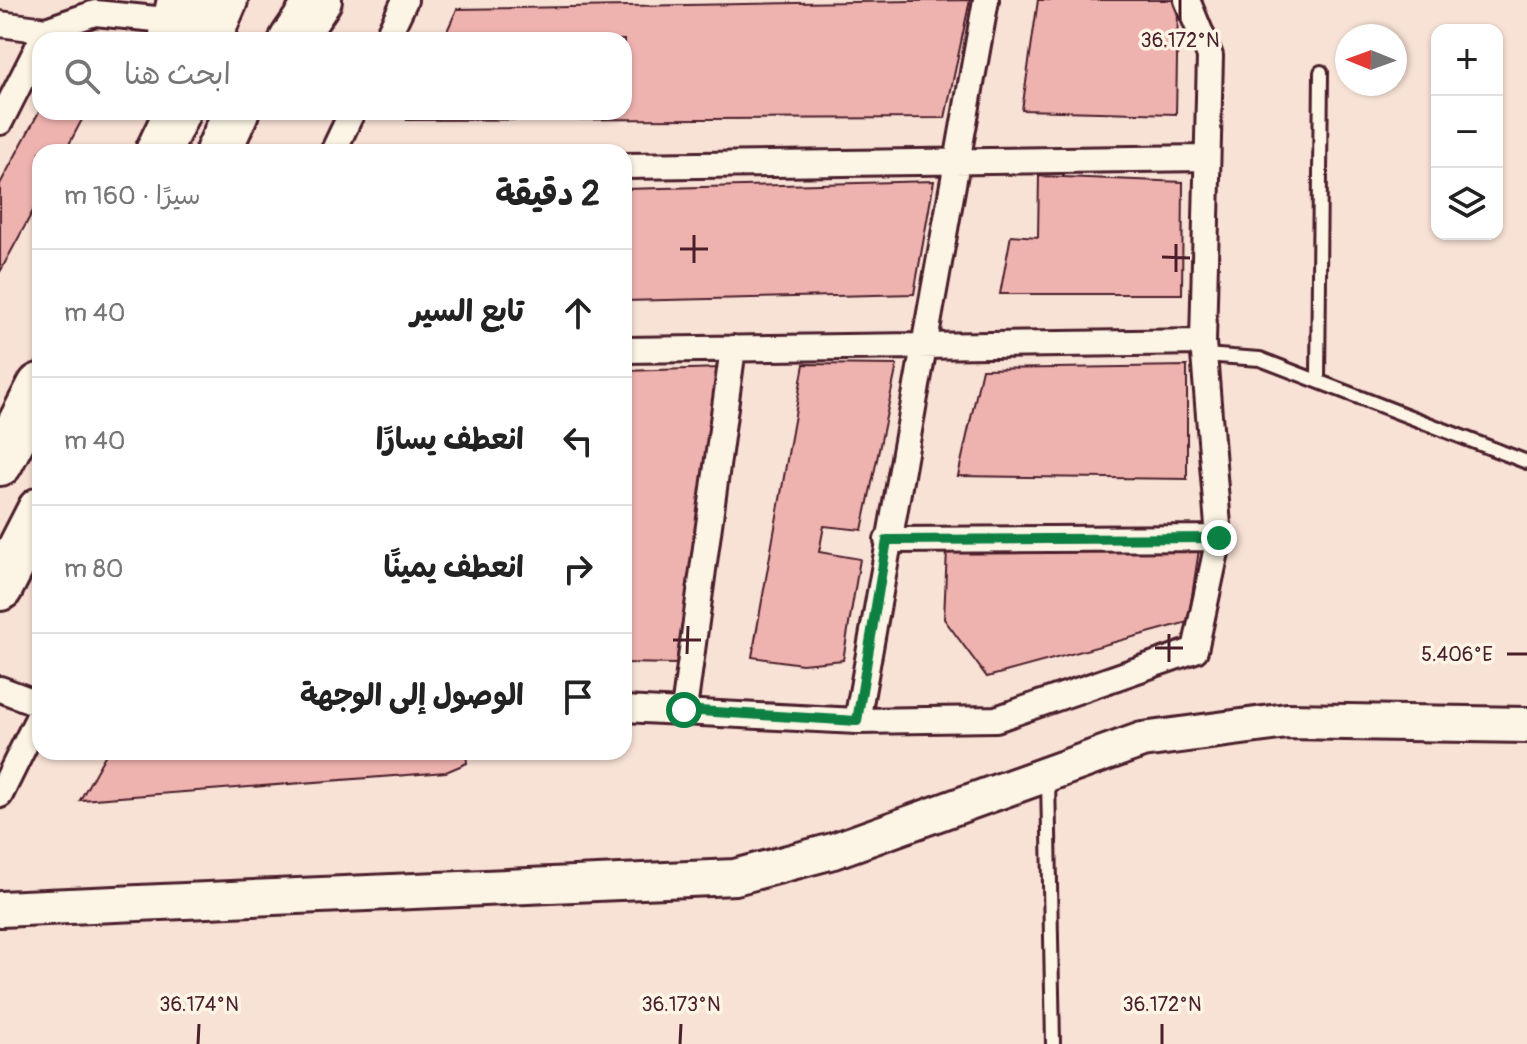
<!DOCTYPE html>
<html lang="ar">
<head>
<meta charset="utf-8">
<style>
	body { margin:0; font-family:Pangolin,"Playpen Sans Arabic",sans-serif; background:#f6f6f6; color:#222; direction:rtl }
	.controls { position:absolute; right:24px; top:24px; display:grid; overflow:hidden; border-radius:16px; box-shadow:0 2px 6px #0004 }
	.controls button { width:72px; height:72px; display:grid; place-items:center; padding:0; border:0; border-bottom:2px solid #e0e0e0; background:#fff; color:#222; font:40px sans-serif }
	.compass { position:absolute; left:1335px; top:24px; width:72px; height:72px; border-radius:50%; background:#fff; box-shadow:0 2px 6px #0004; rotate:271deg }
	.stop { position:absolute; width:24px; height:24px; margin:-18px; border:6px solid #0b8043; border-radius:50%; background:#fff }
	.stop.end { background:#0b8043; border-color:#fff; box-shadow:0 2px 8px #0008 }
	.list { margin:0; padding:0; list-style:none }
	h2 { display:flex; justify-content:space-between; align-items:center; height:104px; margin:0; padding:0 32px; font-size:34px }
	h2 small { font-size:26px; font-weight:400; color:#767676 }
	.list li { display:grid; grid-template-columns:52px 1fr auto; gap:24px; align-items:center; box-sizing:border-box; height:128px; padding:0 32px; border-top:2px solid #e0e0e0 }
	.list b { display:block; font-size:30px; white-space:nowrap }
	.list em { font-size:26px; font-style:normal; color:#767676 }
	.icon { flex:none; width:44px; height:44px; fill:none; stroke:currentColor; stroke-width:2; stroke-linecap:round; stroke-linejoin:round }
	.map { position:relative; flex:none; width:1527px; height:1044px; overflow:hidden; direction:ltr }
	.search { position:absolute; background:#fff; box-shadow:0 2px 6px #0004; left:32px; top:32px; width:600px; height:88px; display:flex; align-items:center; gap:20px; box-sizing:border-box; padding:0 28px; border-radius:24px; color:#767676; font-size:30px }
	.panel { position:absolute; background:#fff; box-shadow:0 2px 6px #0004; left:32px; top:144px; width:600px; height:616px; border-radius:24px; direction:rtl }
	.map>svg:first-child { display:block }
</style>
</head>
<body>
<div class="map">
<svg width="1527" height="1044" viewBox="0 0 1527 1044">
	<rect width="100%" height="100%" fill="#f8e1d5"/>
	<filter id="ink" filterUnits="userSpaceOnUse"><feTurbulence type="fractalNoise" baseFrequency=".0125" numOctaves="2"/><feDisplacementMap in="SourceGraphic" scale="16" xChannelSelector="R" yChannelSelector="G"/><feConvolveMatrix kernelMatrix="1 2 1 2 8 2 1 2 1" color-interpolation-filters="sRGB"/></filter>
	<g filter="url(#ink)">
		<!-- building -->
		<path fill="#efb3af" stroke="#4a1f2b" stroke-width="2" d="M970 0 945 118 407 120 411 112H624V40H443L457 9Z
			M1038 0H1173L1178 4 1176 114 1022 110Z
			M40 110 86 112 65 152H40V198L0 272V184Z
			M1039 176 1183 182 1182 294H1000L1011 235 1038 237Z
			M934 181 914 294 624 301V189Z
			M804 364 897 365 862 530 824 526 819 552 860 559 843 660 802 664 752 657Z
			M1187 366V479L958 476 982 369Z
			M722 368 676 664 624 663V371Z
			M947 549 1199 550 1188 622 987 677 944 619Z
			M107 752H466L467 763 446 772 80 800Z"/>
		<g fill="none" stroke-linecap="round" stroke-linejoin="round">
			<defs>
				<path id="lane" d="M1204 355 1260 359 1527 462
					M1318 379 1321 72
					M1048 778 1053 1044"/>
				<path id="street" d="M0 24 46 30
					M42 40 46 30 95 13 176 21
					M386 40 405 0
					M0 122 40 43
					M333 152 352 112
					M624 166 1206 158
					M624 350 1203 342
					M887 540 1219 538
					M0 689 40 704
					M624 709 857 721 996 719 1195 650 1219 538 1203 342 1210 56 1187 0
					M684 710 733 348
					M857 721 986 0
					M0 795 40 714"/>
				<path id="secondary" d="M0 909 735 877 833 851 1142 740 1287 721 1527 725"/>
				<path id="highway" d="M171 40 180 0
					M208 40 225 0
					M292 40 319 0
					M158 152 177 112
					M218 152 236 112
					M0 463 40 386
					M0 588 40 510"/>
			</defs>
			<!-- lane casing -->
			<use href="#lane" stroke="#4a1f2b" stroke-width="18"/>
			<!-- street casing -->
			<use href="#street" stroke="#4a1f2b" stroke-width="30"/>
			<!-- secondary casing -->
			<use href="#secondary" stroke="#4a1f2b" stroke-width="40"/>
			<!-- highway casing -->
			<use href="#highway" stroke="#4a1f2b" stroke-width="50"/>
			<!-- lane -->
			<use href="#lane" stroke="#fcf5e5" stroke-width="12"/>
			<!-- street -->
			<use href="#street" stroke="#fcf5e5" stroke-width="24"/>
			<!-- secondary -->
			<use href="#secondary" stroke="#fcf5e5" stroke-width="34"/>
			<!-- highway -->
			<use href="#highway" stroke="#fcf5e5" stroke-width="44"/>
		</g>
	</g>
	<g fill="none" stroke-linecap="round" stroke-linejoin="round" filter="url(#ink)">
		<!-- route -->
		<path stroke="#0b8043" stroke-width="10" d="M684 710 857 721 887 540 1219 538"/>
	</g>
	<!-- ticks -->
	<path fill="none" stroke="#4a1f2b" stroke-width="3" d="M1180 20V0M680 249H708M1162 257 1190 258M694 263V235M1176 272V244M673 640H701M1155 648H1183M687 654 688 626M1507 654H1527M1169 662V634M198 1044 199 1024M680 1044 681 1024M1162 1044V1024"/>
	<g font-size="20" text-anchor="middle" fill="#4a1f2b" stroke="#fcf5e5" stroke-width="7" stroke-linejoin="round" paint-order="stroke">
		<text x="1180" y="47">36.172°N</text>
		<text x="1457" y="661">5.406°E</text>
		<text x="199" y="1011">36.174°N</text>
		<text x="681" y="1011">36.173°N</text>
		<text x="1162" y="1011">36.172°N</text>
	</g>
</svg>
<div class="controls">
<button>+</button>
<button>−</button>
<button><svg class="icon" aria-label="layers" viewBox="0 0 24 24"><path d="M12 4l9 5-9 5-9-5zM3 14l9 5 9-5"/></svg></button>
</div>
<svg class="compass" viewBox="-18 -18 36 36"><path d="M0-13l5 13h-10z" fill="#e53935"/><path d="M0 13l5-13h-10z" fill="#767676"/></svg>
<div class="stop" style="left:684px;top:710px"></div>
<div class="stop end" style="left:1219px;top:538px"></div>
<div class="search"><svg class="icon" aria-label="search" viewBox="0 0 24 24"><circle cx="10" cy="10" r="6"/><path d="M15 15l6 6"/></svg>ابحث هنا</div>
<section class="panel">
<h2>2 دقيقة<small>سيرًا · 160 m</small></h2>
<ul class="list">
<li><svg class="icon" aria-label="ahead" viewBox="0 0 24 24"><path d="M12 20V5M6 11l6-6 6 6"/></svg><div><b>تابع السير</b></div><em>40 m</em></li>
<li><svg class="icon" aria-label="left" viewBox="0 0 24 24"><path d="M17 20v-9H6M10 6l-5 5 5 5"/></svg><div><b>انعطف يسارًا</b></div><em>40 m</em></li>
<li><svg class="icon" aria-label="right" viewBox="0 0 24 24"><path d="M7 20v-9h11M14 6l5 5-5 5"/></svg><div><b>انعطف يمينًا</b></div><em>80 m</em></li>
<li><svg class="icon" aria-label="arrive" viewBox="0 0 24 24"><path d="M6 21V4h12l-3 4 3 4H6"/></svg><div><b>الوصول إلى الوجهة</b></div></li>
</ul>
</section>
</div>
</body>
</html>
